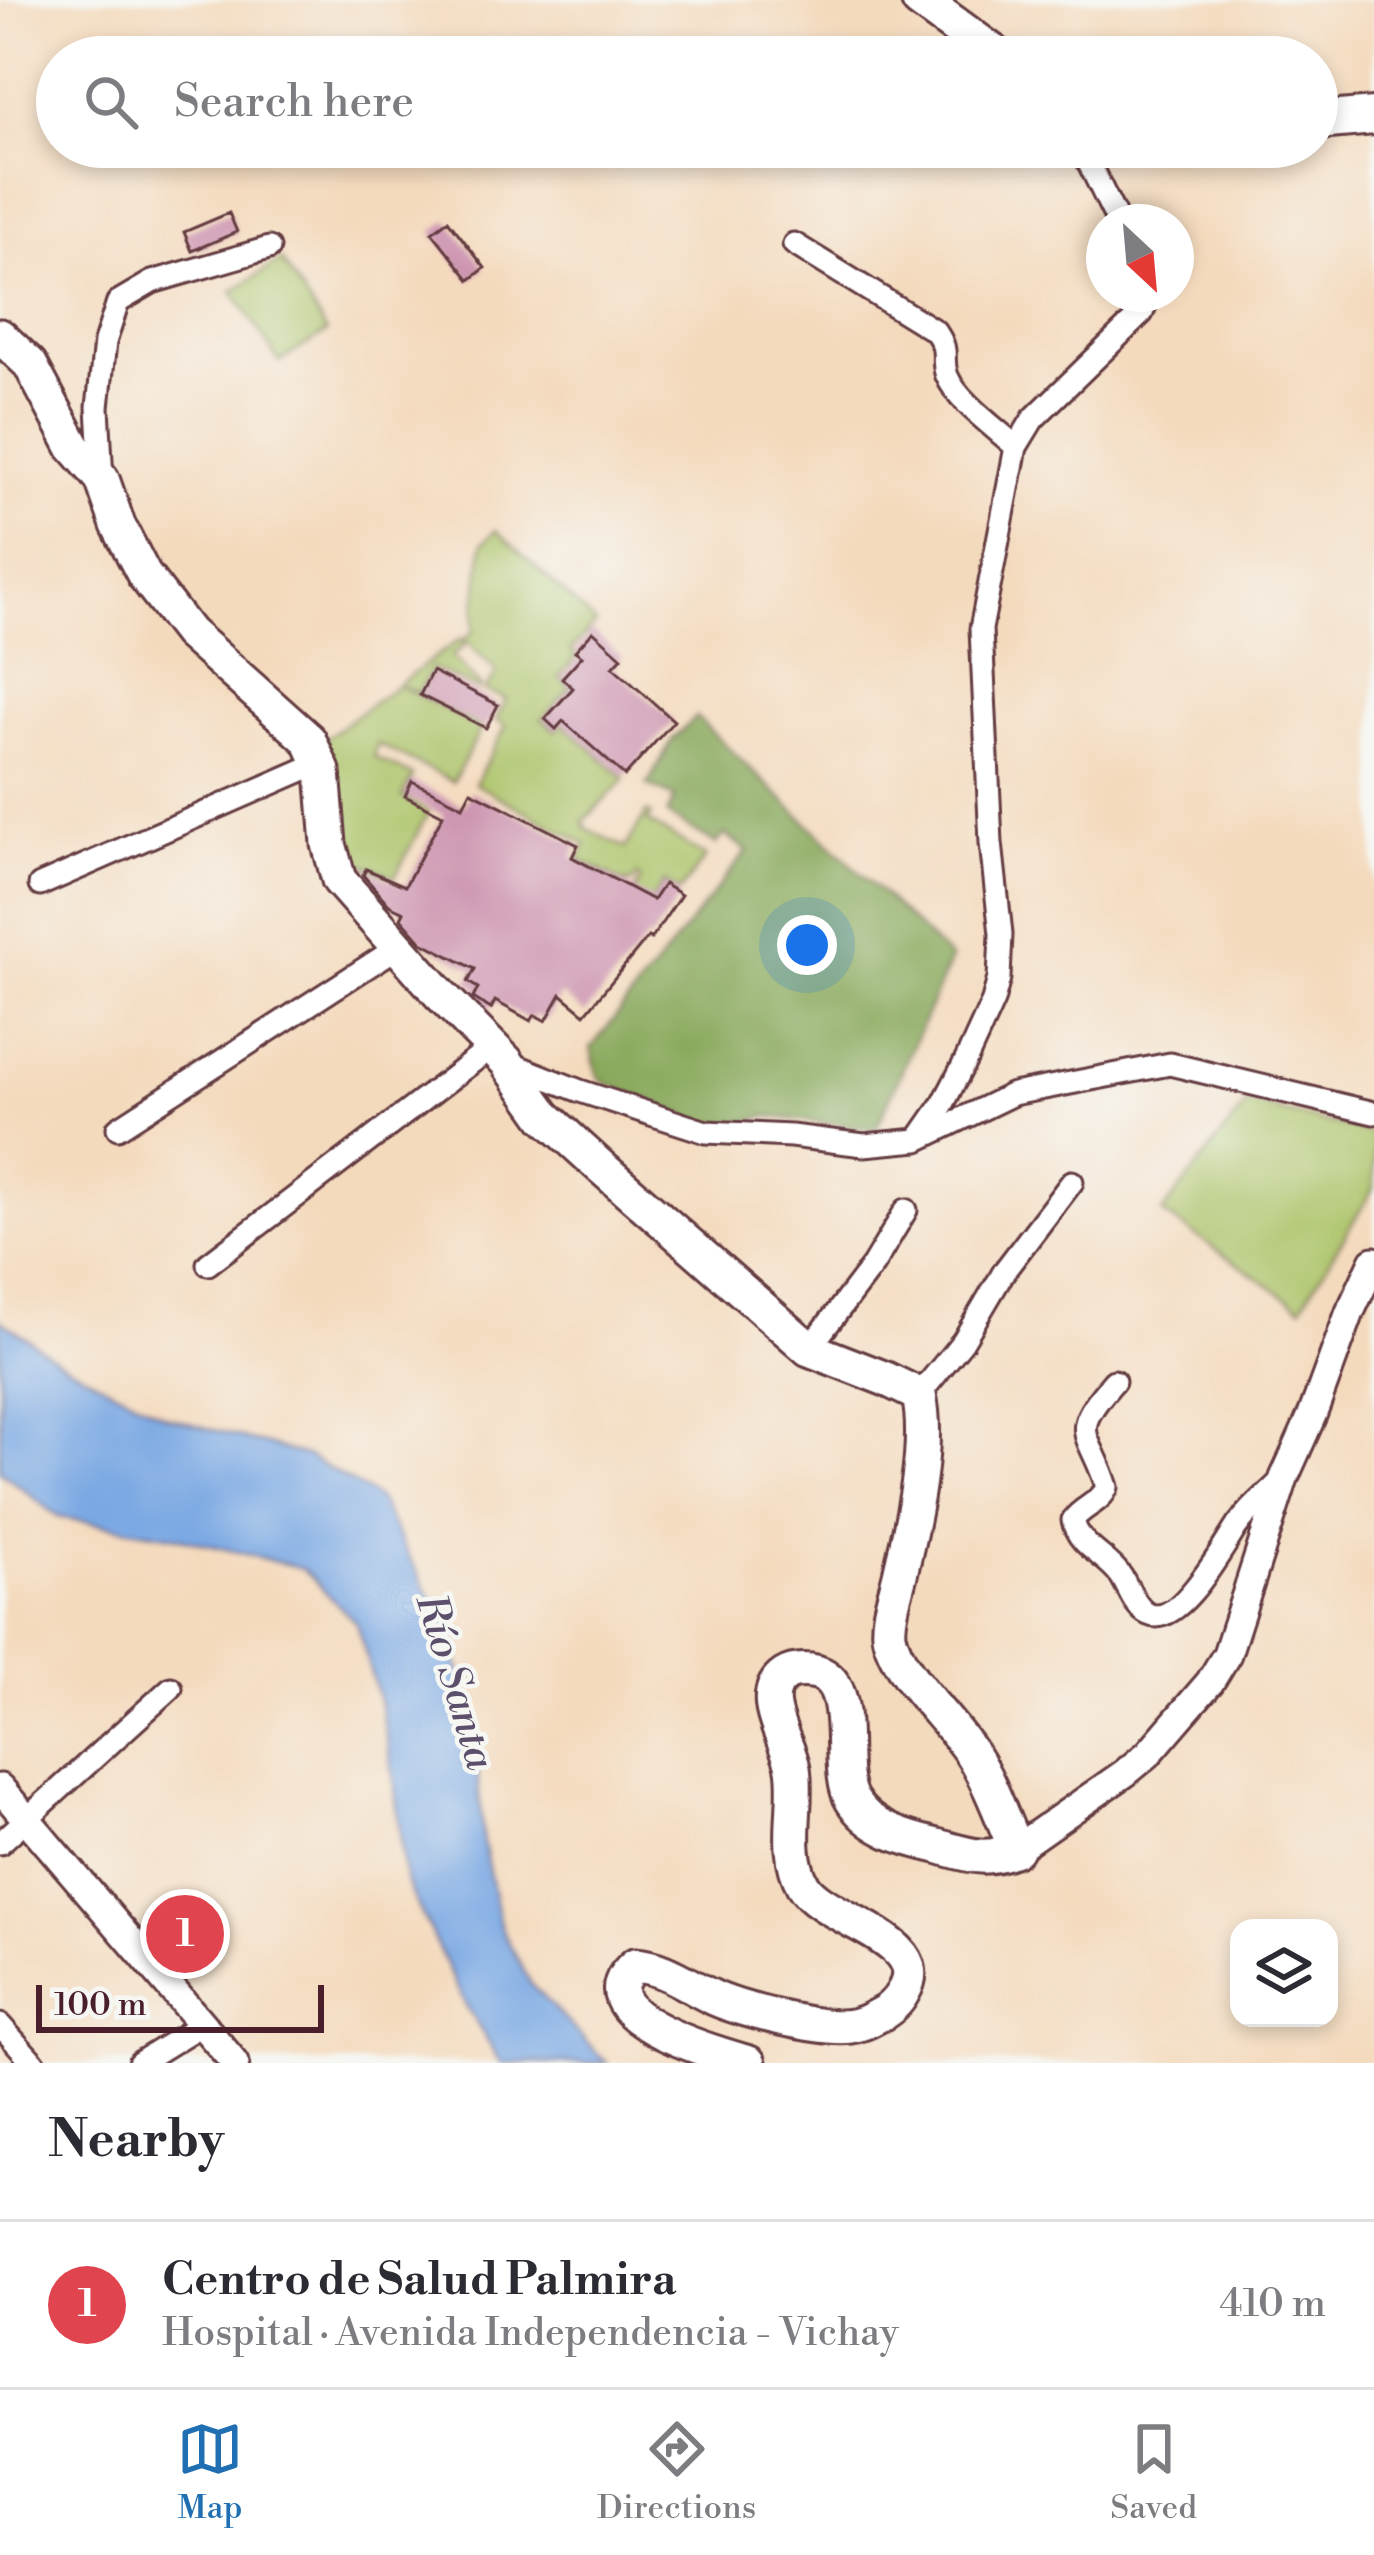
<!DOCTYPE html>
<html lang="en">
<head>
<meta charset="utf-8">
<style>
	body { margin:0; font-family:"Libre Bodoni",serif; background:#f7f7f7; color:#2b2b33 }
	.controls { position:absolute; right:36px; bottom:36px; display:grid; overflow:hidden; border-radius:24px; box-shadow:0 6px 18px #0003 }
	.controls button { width:108px; height:108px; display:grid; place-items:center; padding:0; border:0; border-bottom:3px solid #e1e1e2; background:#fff; color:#2b2b33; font:60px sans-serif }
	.compass { position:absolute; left:1086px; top:204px; width:108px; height:108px; border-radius:50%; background:#fff; box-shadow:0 6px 18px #0003; rotate:154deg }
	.scale { position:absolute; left:36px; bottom:30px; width:288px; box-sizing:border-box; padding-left:12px; border:6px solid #4a1f2b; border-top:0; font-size:33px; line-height:42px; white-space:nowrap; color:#4a1f2b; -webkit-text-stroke:9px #f6f6f2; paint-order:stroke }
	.you { position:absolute; left:807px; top:945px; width:42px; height:42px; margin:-30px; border:9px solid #fff; border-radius:50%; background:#1a73e8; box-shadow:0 0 0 18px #1a73e833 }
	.badge { display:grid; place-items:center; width:78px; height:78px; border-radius:50%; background:#1f6fb2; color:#fff; font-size:39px; font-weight:700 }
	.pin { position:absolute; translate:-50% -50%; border:6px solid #fff; box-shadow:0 3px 12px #0006 }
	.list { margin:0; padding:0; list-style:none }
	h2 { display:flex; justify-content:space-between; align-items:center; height:156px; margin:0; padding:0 48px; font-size:51px }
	h2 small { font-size:39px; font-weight:400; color:#7c7c81 }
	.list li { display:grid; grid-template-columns:78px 1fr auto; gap:36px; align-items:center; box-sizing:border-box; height:168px; padding:0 48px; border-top:3px solid #e1e1e2 }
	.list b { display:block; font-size:45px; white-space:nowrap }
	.list p { margin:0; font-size:39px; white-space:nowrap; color:#7c7c81 }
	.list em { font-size:39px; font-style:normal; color:#7c7c81 }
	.icon { flex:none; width:66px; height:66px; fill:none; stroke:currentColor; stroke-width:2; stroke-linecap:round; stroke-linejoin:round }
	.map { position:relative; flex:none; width:1374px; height:2063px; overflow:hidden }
	.search { position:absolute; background:#fff; box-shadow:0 6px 18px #0003; left:36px; right:36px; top:36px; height:132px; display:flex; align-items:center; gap:30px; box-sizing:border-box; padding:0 42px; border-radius:66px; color:#7c7c81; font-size:45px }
	.sheet { height:324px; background:#fff }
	nav { display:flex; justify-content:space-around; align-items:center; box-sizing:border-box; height:168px; border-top:3px solid #e1e1e2; background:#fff; font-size:33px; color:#7c7c81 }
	nav a { display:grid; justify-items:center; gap:6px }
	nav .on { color:#1f6fb2 }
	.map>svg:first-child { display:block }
</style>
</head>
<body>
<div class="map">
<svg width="1374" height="2063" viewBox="0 0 1374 2063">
	<rect width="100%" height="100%" fill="#f6f6f2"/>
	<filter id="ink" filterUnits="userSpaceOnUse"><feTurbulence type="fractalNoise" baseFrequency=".00833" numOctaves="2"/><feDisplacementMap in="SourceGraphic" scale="24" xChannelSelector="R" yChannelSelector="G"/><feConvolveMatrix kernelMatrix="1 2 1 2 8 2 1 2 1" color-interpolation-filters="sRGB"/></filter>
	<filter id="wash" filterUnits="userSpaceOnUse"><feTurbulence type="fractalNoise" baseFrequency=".004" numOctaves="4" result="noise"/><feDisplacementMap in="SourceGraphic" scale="48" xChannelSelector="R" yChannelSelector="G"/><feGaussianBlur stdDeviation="2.7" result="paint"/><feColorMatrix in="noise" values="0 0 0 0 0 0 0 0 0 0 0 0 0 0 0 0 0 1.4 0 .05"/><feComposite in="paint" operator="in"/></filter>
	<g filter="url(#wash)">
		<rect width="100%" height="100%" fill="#f4dabd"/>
		<!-- green -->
		<path fill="#acc368" stroke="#7b714a" stroke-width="3" d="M281 260 327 332 279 362 233 291Z
			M496 530 596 623 571 650 577 657 559 677 570 688 542 719 556 731 563 724 625 779 584 821 586 828 625 848 647 812 651 815 647 821 706 857 680 891 664 882 634 927 621 918 641 879 637 876 633 883 629 881 627 884 579 859 586 844 475 784 506 726 496 720 506 699 485 691 497 672 464 639 473 632 483 543Z
			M460 639 465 645 452 656 481 687 479 690 432 668 418 693 399 686 481 729 453 782 378 744 374 757 413 776 402 797 428 812 395 877 366 865 355 887 320 742Z
			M1247 1103 1374 1134V1188L1301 1307 1162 1213Z"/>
		<!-- forest -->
		<path fill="#89a95c" stroke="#6a6444" stroke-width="3" d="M696 717 951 959 876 1129 765 1116 749 1122 702 1123 603 1082 597 1074 591 1048 747 851 725 834 716 844 667 815 675 797 647 785 673 739Z"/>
		<!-- water -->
		<path fill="#7aa8e3" stroke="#626487" stroke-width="3" d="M0 1319 59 1361 168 1417 309 1457 377 1498 451 1634 475 1739 483 1843 501 1928 532 1986 607 2063H501L467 2008 405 1879 394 1780 380 1705 357 1624 302 1568 173 1536 58 1517 0 1471Z"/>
		<g id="blocks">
			<!-- building -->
			<path fill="#cd94b0" d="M229 213 237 232 192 251 184 232Z
				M448 220 485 268 470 280 432 232Z
				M593 631 622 657 613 667 674 721 625 776 563 721 556 729 545 719 573 688 562 678 582 656 575 651Z
				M432 671 498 705 486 728 420 695Z
				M412 781 463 806 471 791 578 845 572 857 653 900 664 884 681 895 651 939 648 937 585 1014 561 994 546 1021 535 1015 531 1021 495 1001 491 1009 473 998 478 988 468 982 475 969 422 942 401 918 404 912 389 905 363 875 366 869 405 886 443 815 405 796Z"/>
		</g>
	</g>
	<g filter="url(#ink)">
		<use href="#blocks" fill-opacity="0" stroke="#643b41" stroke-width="3"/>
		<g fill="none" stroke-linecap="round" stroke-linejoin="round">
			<defs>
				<path id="street" d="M1081 147 1118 222
					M794 244 935 331C951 352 940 358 947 376 958 402 996 428 1016 447
					M102 479 98 407 105 342 118 302 152 282 269 248
					M40 885 319 763
					M512 1064 580 1091 706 1132 791 1136 864 1145 918 1140 1013 1094 1170 1064 1374 1113
					M118 1128 398 947
					M918 1140 943 1104 967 1058 993 1001 999 978 1001 934 991 843 981 629 1016 447 1033 419 1142 313 1150 294
					M208 1264 492 1047
					M809 1349 873 1265 906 1210
					M1114 1381C1066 1436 1089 1429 1107 1487 1101 1503 1083 1506 1073 1520 1078 1547 1107 1555 1121 1576 1129 1588 1135 1608 1148 1614 1179 1629 1223 1547 1237 1526 1250 1508 1268 1494 1284 1478
					M919 1395 963 1341 1005 1270 1072 1182
					M0 1843 171 1688
					M0 2025 34 2063
					M139 2063 202 2024"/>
				<path id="secondary" d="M0 1788 235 2063
					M1016 1849 1125 1773 1148 1754 1210 1682 1227 1654 1284 1478 1313 1413 1350 1312 1374 1261"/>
				<path id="primary" d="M0 336 30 364 74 447 102 479 118 525 144 575 189 633 309 740 323 771 329 844 339 880 440 994 506 1061 545 1116 601 1167 809 1349 886 1379 919 1395C930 1445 913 1520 901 1570 897 1590 887 1614 889 1634 895 1673 951 1720 973 1756 991 1784 1002 1819 1016 1849 983 1862 970 1855 937 1846 905 1838 870 1830 852 1800 832 1767 862 1678 811 1671 802 1670 793 1670 785 1675 754 1696 789 1742 793 1768 799 1805 783 1850 803 1885 824 1921 935 1939 903 1992 897 2003 888 2011 877 2016 870 2020 859 2025 851 2026 823 2031 736 2009 710 1996 685 1984 663 1967 635 1965 575 2016 719 2054 749 2063"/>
				<path id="highway" d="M920 0 998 57
					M1317 121 1374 116"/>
			</defs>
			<!-- street casing -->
			<use href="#street" stroke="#643b41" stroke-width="27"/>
			<!-- secondary casing -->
			<use href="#secondary" stroke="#643b41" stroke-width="33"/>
			<!-- primary casing -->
			<use href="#primary" stroke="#643b41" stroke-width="39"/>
			<!-- highway casing -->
			<use href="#highway" stroke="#643b41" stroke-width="42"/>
			<!-- street -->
			<use href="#street" stroke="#fff" stroke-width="21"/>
			<!-- secondary -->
			<use href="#secondary" stroke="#fff" stroke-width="27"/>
			<!-- primary -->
			<use href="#primary" stroke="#fff" stroke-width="33"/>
			<!-- highway -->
			<use href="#highway" stroke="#fff" stroke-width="36"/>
		</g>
	</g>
	<g text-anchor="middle" stroke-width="9" stroke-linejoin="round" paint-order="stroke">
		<!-- water labels -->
		<g font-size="42" font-style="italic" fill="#5b4f6b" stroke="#f6f6f2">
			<text transform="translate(457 1681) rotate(73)" y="15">Río Santa</text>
		</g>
	</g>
</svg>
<div class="controls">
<button><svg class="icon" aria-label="layers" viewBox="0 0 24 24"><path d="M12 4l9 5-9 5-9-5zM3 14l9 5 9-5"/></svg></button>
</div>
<svg class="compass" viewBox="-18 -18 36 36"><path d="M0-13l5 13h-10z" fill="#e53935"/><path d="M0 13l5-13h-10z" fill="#7c7c81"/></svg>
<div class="scale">100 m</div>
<div class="you"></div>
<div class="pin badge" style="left:185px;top:1934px;background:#e0444e">1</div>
<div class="search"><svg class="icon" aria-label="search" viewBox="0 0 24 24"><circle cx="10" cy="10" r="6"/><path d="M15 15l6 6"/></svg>Search here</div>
</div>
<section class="sheet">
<h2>Nearby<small></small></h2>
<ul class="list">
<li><span class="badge" style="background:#e0444e">1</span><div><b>Centro de Salud Palmira</b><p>Hospital · Avenida Independencia - Vichay</p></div><em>410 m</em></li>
</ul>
</section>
<nav>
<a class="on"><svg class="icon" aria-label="map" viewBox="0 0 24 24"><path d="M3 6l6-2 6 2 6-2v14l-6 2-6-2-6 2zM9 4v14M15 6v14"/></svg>Map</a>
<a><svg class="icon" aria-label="directions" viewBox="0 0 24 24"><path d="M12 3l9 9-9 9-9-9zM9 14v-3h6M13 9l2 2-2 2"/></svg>Directions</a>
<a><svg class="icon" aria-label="saved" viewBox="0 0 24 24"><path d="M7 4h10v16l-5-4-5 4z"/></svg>Saved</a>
</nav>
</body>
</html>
